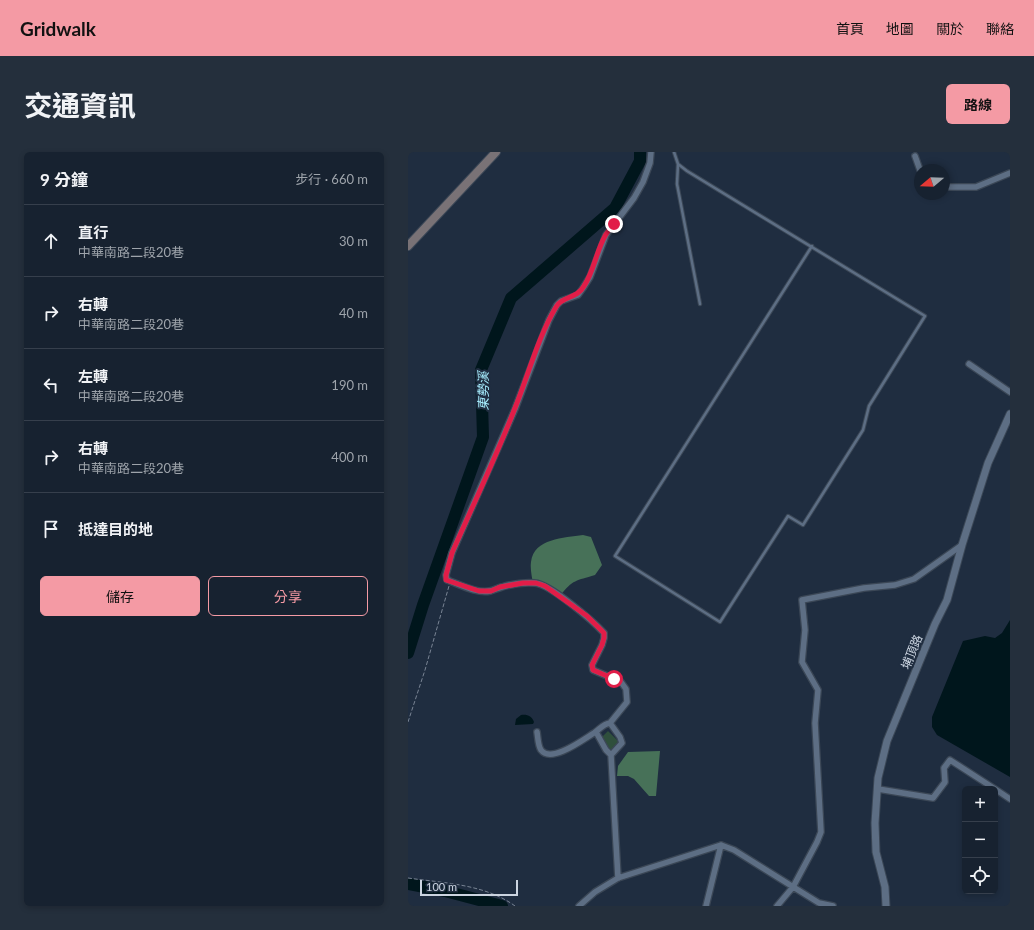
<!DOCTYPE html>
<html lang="zh-TW">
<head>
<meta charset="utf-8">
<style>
	body { margin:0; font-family:Lato,"Noto Sans TC",sans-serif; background:#242f3c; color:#f1f3f6 }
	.controls { position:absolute; right:12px; bottom:12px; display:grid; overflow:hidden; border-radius:6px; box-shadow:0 2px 6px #0003 }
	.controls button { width:36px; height:36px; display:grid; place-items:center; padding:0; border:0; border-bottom:1px solid #363f4c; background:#172230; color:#f1f3f6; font:20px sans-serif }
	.compass { position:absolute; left:506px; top:12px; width:36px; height:36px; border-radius:50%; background:#172230; box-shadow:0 2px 6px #0003; rotate:251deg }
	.scale { position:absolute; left:12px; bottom:10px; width:98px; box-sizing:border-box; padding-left:4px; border:2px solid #cbd4e0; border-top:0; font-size:11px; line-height:14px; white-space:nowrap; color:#cbd4e0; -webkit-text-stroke:3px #1f2d40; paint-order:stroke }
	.stop { position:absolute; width:12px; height:12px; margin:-9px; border:3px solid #e11d48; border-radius:50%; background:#fff }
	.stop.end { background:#e11d48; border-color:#fff; box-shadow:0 1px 4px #0008 }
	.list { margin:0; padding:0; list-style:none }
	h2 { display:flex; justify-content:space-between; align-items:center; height:52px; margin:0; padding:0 16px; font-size:17px }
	h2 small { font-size:13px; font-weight:400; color:#9ea4ab }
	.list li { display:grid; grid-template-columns:26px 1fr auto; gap:12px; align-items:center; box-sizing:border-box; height:72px; padding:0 16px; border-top:1px solid #363f4c }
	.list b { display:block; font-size:15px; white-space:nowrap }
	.list p { margin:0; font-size:13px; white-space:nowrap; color:#9ea4ab }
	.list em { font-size:13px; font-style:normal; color:#9ea4ab }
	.actions { display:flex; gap:8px; padding:12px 16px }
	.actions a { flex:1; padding:9px 0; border:1px solid #f49aa4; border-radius:6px; text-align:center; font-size:14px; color:#f49aa4 }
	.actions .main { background:#f49aa4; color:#111 }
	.icon { flex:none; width:22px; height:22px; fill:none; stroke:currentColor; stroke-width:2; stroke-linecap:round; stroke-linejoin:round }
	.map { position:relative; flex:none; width:602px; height:754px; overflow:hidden; border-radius:6px }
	header { display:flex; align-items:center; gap:24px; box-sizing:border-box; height:56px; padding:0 20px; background:#f49aa4; color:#111 }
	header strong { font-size:19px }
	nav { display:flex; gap:22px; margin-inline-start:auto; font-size:14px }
	.intro { display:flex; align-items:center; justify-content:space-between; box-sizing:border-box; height:96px; padding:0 24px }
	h1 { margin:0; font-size:28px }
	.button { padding:10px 18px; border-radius:6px; background:#f49aa4; color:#111; font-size:14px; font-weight:700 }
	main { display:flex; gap:24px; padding:0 24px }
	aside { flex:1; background:#172230; border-radius:6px; box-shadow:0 2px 6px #0003 }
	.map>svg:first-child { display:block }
</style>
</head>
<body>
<header>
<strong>Gridwalk</strong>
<nav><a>首頁</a><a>地圖</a><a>關於</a><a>聯絡</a></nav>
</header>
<div class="intro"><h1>交通資訊</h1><a class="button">路線</a></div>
<main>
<aside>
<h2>9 分鐘<small>步行 · 660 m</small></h2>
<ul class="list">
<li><svg class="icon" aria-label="ahead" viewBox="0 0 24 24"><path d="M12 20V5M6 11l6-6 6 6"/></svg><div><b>直行</b><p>中華南路二段20巷</p></div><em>30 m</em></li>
<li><svg class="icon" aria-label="right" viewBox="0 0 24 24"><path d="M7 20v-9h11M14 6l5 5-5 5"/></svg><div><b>右轉</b><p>中華南路二段20巷</p></div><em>40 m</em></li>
<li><svg class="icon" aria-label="left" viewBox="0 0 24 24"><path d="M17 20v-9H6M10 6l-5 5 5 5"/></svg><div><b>左轉</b><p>中華南路二段20巷</p></div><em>190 m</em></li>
<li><svg class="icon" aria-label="right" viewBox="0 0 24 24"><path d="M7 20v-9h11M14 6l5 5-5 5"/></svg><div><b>右轉</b><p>中華南路二段20巷</p></div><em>400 m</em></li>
<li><svg class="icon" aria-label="arrive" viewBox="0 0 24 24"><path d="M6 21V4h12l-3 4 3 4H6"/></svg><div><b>抵達目的地</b></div></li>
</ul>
<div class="actions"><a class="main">儲存</a><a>分享</a></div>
</aside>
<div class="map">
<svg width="602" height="754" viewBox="0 0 602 754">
	<rect width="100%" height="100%" fill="#1f2d40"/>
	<!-- green -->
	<path fill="#2f4f3c" d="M200 579 212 591 204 606 194 585Z"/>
	<!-- forest -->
	<path fill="#477158" d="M175 383 183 385 194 413 187 423C168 429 165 427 152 444L125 432C124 425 122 417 123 410 126 386 156 386 175 383Z
		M252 599 248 644H241L226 627 220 624H209L210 614 220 600Z"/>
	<!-- water -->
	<path fill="#00161c" d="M602 468V625L529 583 524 575V565L555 489 577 484 587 486 594 481Z
		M113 563C119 562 124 564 126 570L125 572 107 573 108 567Z"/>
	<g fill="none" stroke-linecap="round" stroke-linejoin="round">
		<!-- river -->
		<path stroke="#00161c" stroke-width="12" d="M0 501 15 453 75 285 73 218 103 146 207 56 232 9V0
			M0 732 37 739 94 754"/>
		<defs>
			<path id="service" d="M266 0 270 12 279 19 517 164 461 254 455 278 395 373 380 364 312 470 207 404 404 94
				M270 12 269 32 292 152"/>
			<path id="minor" d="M507 4 512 18
				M536 34 542 35H568L602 21
				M561 212 602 240
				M202 571 219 550 218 537 213 530 185 518 184 513 194 493 196 486V481C185 469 142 432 127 431 116 430 104 432 94 435 90 436 86 438 82 439 69 442 51 432 39 428L38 423 44 401 107 257 141 168 149 153 153 149 170 143 175 136 182 125 198 83 226 46 235 30 242 11 243 0
				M202 571 212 585 214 591 203 603
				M129 580C130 586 130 594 133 598 143 612 176 587 186 581 192 577 195 572 202 571
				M188 580 198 598 203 603 210 726
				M470 637 525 646 537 630 536 616 542 608 587 637
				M587 637 602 647
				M171 754 187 740 210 726 313 693 326 698 411 751 425 754
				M298 754 313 693
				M369 754 385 735 409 690 413 680 407 571 410 538 394 510 397 478 394 448 456 436 487 433 506 427 554 393"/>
			<path id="tertiary" d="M478 754 477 735 468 700 467 671 470 626 479 589 527 472 539 448 554 393 580 311 602 262"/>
			<path id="secondary" d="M0 94 88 0"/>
		</defs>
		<!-- service casing -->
		<use href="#service" stroke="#3b4756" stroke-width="4.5"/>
		<!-- minor casing -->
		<use href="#minor" stroke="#3b4756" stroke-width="8"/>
		<!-- tertiary casing -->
		<use href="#tertiary" stroke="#3b4756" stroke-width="9"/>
		<!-- secondary casing -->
		<use href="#secondary" stroke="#3b4756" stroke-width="10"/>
		<!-- path -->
		<path stroke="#798494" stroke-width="1" stroke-dasharray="4 2" stroke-linecap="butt" d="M0 570 17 518 41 434
			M0 726C35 731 77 732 107 754"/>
		<!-- service -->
		<use href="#service" stroke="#5d6e84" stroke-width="2.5"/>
		<!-- minor -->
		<use href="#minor" stroke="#5d6e84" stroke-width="5.5"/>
		<!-- tertiary -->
		<use href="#tertiary" stroke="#5d6e84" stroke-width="7"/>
		<!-- secondary -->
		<use href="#secondary" stroke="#797276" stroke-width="8"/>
	</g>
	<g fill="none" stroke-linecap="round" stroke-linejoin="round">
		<!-- route -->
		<path stroke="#e11d48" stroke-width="5" d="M206 527 185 518 184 513 194 493 196 486V481L179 464 137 434 128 431H115L92 435 83 439H71L38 428V423L44 401C65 353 88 305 107 256 120 224 130 185 148 155 154 144 169 147 176 134 186 119 188 100 197 84 199 80 203 76 206 72"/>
	</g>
	<g text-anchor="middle" stroke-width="4" stroke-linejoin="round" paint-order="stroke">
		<!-- street labels -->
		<g font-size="12" fill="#cbd4e0" stroke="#1f2d40">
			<text transform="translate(504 500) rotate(-68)" y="4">埔頂路</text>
		</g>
		<!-- water labels -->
		<g font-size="13" font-style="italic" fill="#a8efff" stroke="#1f2d40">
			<text transform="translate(75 239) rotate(-90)" y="5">東勢溪</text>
		</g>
	</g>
</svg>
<div class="controls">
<button>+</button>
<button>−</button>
<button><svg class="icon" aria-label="locate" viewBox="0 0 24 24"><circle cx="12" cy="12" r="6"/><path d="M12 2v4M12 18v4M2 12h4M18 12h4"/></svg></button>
</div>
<svg class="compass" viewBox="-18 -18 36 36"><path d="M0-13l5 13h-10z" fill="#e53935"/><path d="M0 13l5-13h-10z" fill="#9ea4ab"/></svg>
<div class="scale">100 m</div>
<div class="stop" style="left:206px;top:527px"></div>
<div class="stop end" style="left:206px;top:72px"></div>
</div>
</main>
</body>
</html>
